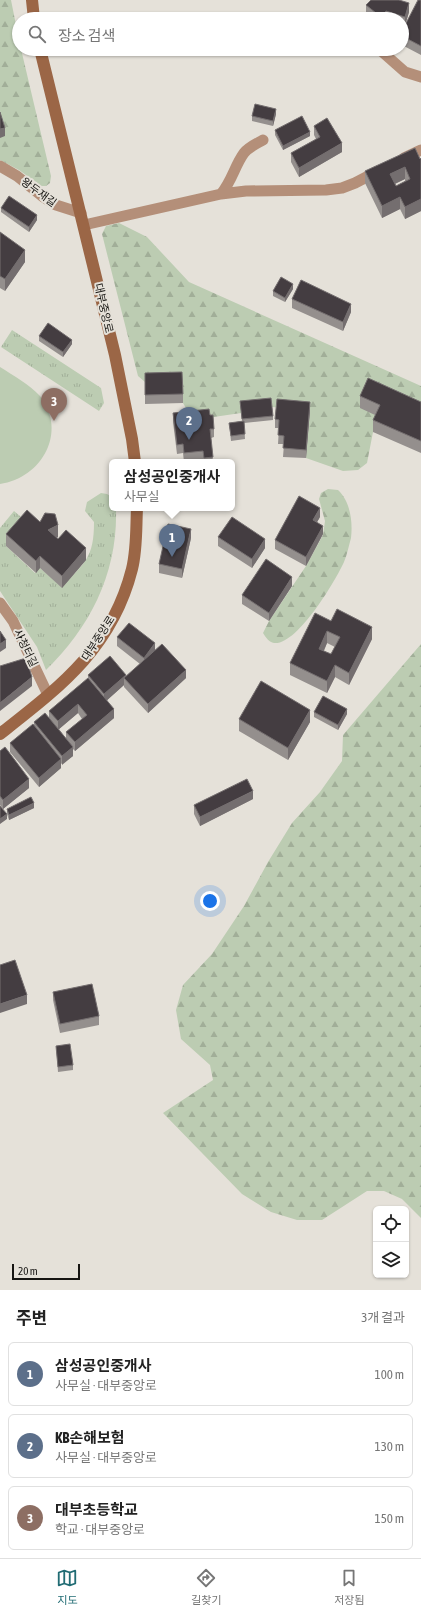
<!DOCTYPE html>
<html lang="ko">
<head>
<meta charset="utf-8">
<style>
	body { margin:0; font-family:"Asap Condensed","Noto Sans KR",sans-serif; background:#f2f2f2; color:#222 }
	.controls { position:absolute; right:12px; bottom:12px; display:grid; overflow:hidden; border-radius:6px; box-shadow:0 1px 3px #0004 }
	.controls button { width:36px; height:36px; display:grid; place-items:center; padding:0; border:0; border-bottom:1px solid #e0e0e0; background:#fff; color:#222; font:20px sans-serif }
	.scale { position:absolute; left:12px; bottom:10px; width:68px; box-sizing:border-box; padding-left:4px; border:2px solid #161512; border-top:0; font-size:11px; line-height:14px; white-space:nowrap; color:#161512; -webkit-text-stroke:3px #e5e1d9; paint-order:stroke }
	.you { position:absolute; left:210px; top:901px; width:14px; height:14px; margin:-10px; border:3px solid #fff; border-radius:50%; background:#1a73e8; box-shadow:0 0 0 6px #1a73e833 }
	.badge { display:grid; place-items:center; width:26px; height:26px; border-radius:50%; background:#216c74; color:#fff; font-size:13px; font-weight:700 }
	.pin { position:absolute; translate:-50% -33px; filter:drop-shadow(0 1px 2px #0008) }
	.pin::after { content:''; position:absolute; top:21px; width:14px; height:12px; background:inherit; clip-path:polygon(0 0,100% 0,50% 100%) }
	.popup { position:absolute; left:109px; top:459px; width:126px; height:52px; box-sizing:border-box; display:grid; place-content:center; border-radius:6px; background:#fff; filter:drop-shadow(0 1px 3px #0005); font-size:13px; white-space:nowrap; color:#767676 }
	.popup b { font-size:15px; color:#222 }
	.popup::after { content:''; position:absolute; left:50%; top:100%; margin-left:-8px; border:8px solid transparent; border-top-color:#fff }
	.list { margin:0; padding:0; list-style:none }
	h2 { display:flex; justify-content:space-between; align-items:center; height:52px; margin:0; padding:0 16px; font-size:17px }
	h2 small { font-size:13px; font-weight:400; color:#767676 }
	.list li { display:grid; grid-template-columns:26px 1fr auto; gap:12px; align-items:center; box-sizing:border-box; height:64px; margin:0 8px 8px; padding:0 8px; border:1px solid #e0e0e0; border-radius:6px }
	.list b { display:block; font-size:15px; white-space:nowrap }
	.list p { margin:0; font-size:13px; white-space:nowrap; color:#767676 }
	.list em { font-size:13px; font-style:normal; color:#767676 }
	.icon { flex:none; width:22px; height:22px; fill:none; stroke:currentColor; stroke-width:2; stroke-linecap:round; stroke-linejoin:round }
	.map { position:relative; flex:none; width:421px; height:1290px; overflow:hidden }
	.search { position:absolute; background:#fff; box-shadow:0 1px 3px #0004; left:12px; right:12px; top:12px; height:44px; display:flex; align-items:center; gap:10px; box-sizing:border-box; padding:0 14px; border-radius:22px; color:#767676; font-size:15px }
	.sheet { height:268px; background:#fff }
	nav { display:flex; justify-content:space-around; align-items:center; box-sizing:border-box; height:56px; border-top:1px solid #e0e0e0; background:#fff; font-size:11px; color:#767676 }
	nav a { display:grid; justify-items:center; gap:2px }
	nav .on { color:#216c74 }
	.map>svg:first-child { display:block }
</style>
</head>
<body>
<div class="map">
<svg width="421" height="1290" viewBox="0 0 421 1290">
	<defs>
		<pattern id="grass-tufts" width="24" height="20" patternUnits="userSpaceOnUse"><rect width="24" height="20" fill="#bcccb2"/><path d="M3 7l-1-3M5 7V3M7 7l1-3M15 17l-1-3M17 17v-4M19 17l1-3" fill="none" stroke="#a1ae98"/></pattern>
		<pattern id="forest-firs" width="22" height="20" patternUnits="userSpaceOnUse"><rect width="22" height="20" fill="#bcccb2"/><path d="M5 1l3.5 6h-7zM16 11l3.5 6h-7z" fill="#a1ae98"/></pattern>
	</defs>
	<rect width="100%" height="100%" fill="#e5e1d9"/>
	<!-- grass -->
	<path fill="url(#grass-tufts)" d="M12 330 101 388 104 403 99 411 1 347Z
		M101 493 107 494 112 497V508H116C118 572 91 626 46 670L37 647 0 591V528L14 511 27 522 6 546 35 573 40 568 62 587C85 562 94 558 94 522L85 511 87 502Z"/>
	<!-- forest -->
	<path fill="url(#forest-firs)" d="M0 0H11L19 40V49H21L51 176 50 183 46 186H41L19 170 0 160Z
		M119 223 147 237 189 282 421 386V414L380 417 373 432 367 463 358 470 343 471 306 458 310 410 272 407 241 406V413L193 420 183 403 182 381 145 382 138 376 102 234 106 226Z
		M328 489 338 490C350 501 353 521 351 538 349 545 347 555 344 562 336 580 297 646 274 643 269 642 266 638 263 633L269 621 306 566 323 535 325 521 319 499 321 493Z
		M421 644V1218L402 1199 384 1191H367L322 1220H297L271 1212 242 1194 163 1113 213 1080 210 1065 181 1039 176 1010 183 985 212 954 244 906 268 862 292 823 320 792 342 761 343 735Z"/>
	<!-- garden -->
	<path fill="#bcccb2" d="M0 367C14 376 29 384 40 396 68 432 42 478 0 484Z"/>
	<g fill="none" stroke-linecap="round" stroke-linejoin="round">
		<!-- lane -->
		<path stroke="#b48f79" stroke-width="11" d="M379 49 405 72 421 77
			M404 158 421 150
			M0 166 17 176 42 196 56 205 81 213
			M221 194C232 181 235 165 244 153 249 147 256 144 263 140
			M84 225 221 194 246 191 326 190 342 188 355 183 378 171
			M0 603 13 621 48 695"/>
		<!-- secondary -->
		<path stroke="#9b6646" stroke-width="12" d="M32 0 34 19
			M40 49 115 355 132 439 135 462
			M0 734C61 686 112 648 132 569 137 549 136 528 137 508"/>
	</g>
	<!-- wall -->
	<path fill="#948f8d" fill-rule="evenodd" d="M421 0V55L402 45V31L405 26 402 25V19H372L366 14V5L403 1 409 12 405 25Z
		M276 114 273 126 252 121V116Z
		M314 126 342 152 299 177 291 162V153L316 139 314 135Z
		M275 130 310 136 283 150 275 135Z
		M421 158V211L405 219 400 209 382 218 365 183V171ZM405 179V181L396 186 395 184Z
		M1 208 37 220 29 232 1 212Z
		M0 232 25 262 5 291 0 288Z
		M293 289 285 302 273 296V291Z
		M292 299 351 312 343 331 292 308Z
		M39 336 72 344 63 357 39 341Z
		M145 373 183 394V403L145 404Z
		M360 396 421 402V453L373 432V420L375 415 360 408Z
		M240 401 273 416V420L244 423 245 439 231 441 229 423 242 421Z
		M310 410 306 458 283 457 284 444H278L279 428H275V419Z
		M173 413 210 415 214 429V437L211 438 213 462H203V460L184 462 183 453 177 454 173 422Z
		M320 517 317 522 323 534 306 566 275 549V540Z
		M40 522 58 537 57 538 86 560 62 588 40 568 36 573 6 546V534Z
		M218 537 265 548 252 568 218 546Z
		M191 538 182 578 159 573V564Z
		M292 586 269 621 242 604V595Z
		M331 621 372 639 349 685 335 677 327 693 290 675V663ZM327 643 335 647 331 654 324 651Z
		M117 637 155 650 186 678 148 713 124 687V685L107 700 114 718 75 751 73 749V756L61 764V768L39 787 10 752V743L34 725V722L49 717V711L88 679V675L126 677 140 664 117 646ZM78 713 82 719 66 732V739L59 729Z
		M314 712 347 714 338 730 314 717Z
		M239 719 310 722 288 760 239 731Z
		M0 751 29 788 3 809 0 805Z
		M253 799 200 826 194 814V805Z
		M34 808 9 820 7 814V809Z
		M53 992 99 1016V1025L60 1033 53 1000Z
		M56 1046 73 1065V1070L58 1072Z"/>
	<!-- shaded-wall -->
	<path fill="#746e6f" d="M409 3V12L405 26V17Z
		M386 11V19H381V17Z
		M276 109V114L273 126V121Z
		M5 128V136L0 138V129Z
		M310 132V136L283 150V146Z
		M342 143V152L299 177V168Z
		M405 167V179L390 186V174Z
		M400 197V209L382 218V206Z
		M421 199V211L405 219V207Z
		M37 215V220L29 232V227Z
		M25 250V262L5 291V279Z
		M293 284V289L285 302V298Z
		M351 304V312L343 331V322Z
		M72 340V344L63 357V352Z
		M310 402V410L306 458V450Z
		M320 508V517L313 529V520Z
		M58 525V537L48 542V530Z
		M323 526V534L306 566V557Z
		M191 529V538L182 578V569Z
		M265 539V548L252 568V559Z
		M86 548V560L62 588V576Z
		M40 556V568L36 573V561Z
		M292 577V586L269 621V613Z
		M372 627V639L349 685V673Z
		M327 631V643L319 661V649Z
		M6 640V648L0 652V644Z
		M155 643V652L144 667V658Z
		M335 665V677L327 693V681Z
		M186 670V678L148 713V704Z
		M126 675V680L124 678V685L104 703V694Z
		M32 677V686L0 711V703Z
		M78 704V713L58 730V721Z
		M114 709V718L75 751V742Z
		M347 709V714L338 730V725Z
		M310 710V722L288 760V748Z
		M73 747V756L62 765V756Z
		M61 759V768L39 787V778Z
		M29 779V788L3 809V800Z
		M253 791V799L200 826V817Z
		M34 803V808L9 820V815Z
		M7 814V819L0 824V819Z
		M27 995V1004L0 1013V1004Z"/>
	<!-- building -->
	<path fill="#443d41" stroke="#746e6f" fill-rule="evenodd" d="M371 0H399L409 3 405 17 386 11 381 17 366 5Z
		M418 0H421V46L402 36V31Z
		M255 104 276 109 273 121 252 116Z
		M0 112 5 128 0 129Z
		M302 116 310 132 283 146 275 130Z
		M327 118 342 143 299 168 291 153 320 137 314 126Z
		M415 148 420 159 421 158V199L405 207 400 197 382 206 365 171ZM405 167 410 179 396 186 390 174Z
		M9 196 37 215 29 227 1 208Z
		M0 232 25 250 5 279 0 276Z
		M281 277 293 284 285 298 273 291Z
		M301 280 351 304 343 322 292 299Z
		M48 323 72 340 63 352 39 336Z
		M182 372 183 394 145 395V373Z
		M368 378 421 402V441L373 420 380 405 360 396Z
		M271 398 273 416 242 419 240 401Z
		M277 399 310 402 306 450 283 448 284 436 278 435 279 420 275 419Z
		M209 409 210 415H213L214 429H210L213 457 204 458 203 451 184 453 183 444 177 445 173 413Z
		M244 421 245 434 231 436 229 423Z
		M299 496 320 508 313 520 323 526 306 557 275 540Z
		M27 510 40 522 45 513 55 514 58 525 48 530 58 539 66 530 86 548 62 576 40 556 36 561 6 534Z
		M232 517 265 539 252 559 218 537Z
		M168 524 191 529 182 569 159 564Z
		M266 559 292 577 269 613 242 595Z
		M337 609 372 627 349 673 335 665 327 681 290 663 315 613 331 621ZM327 631 340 637 331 654 319 649Z
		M129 623 155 643 144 658 117 637Z
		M0 631 6 640 0 644Z
		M162 644 186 670 148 704 124 678Z
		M110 656 126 675 104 694 88 675Z
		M26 658 32 677 0 703V666Z
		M88 678 114 709 75 742 66 732 87 715 78 704 58 721 49 711Z
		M261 681 310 710 288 748 239 719Z
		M323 696 347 709 338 725 314 712Z
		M45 713 73 747 62 756 34 722Z
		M33 724 61 759 39 778 10 743Z
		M5 747 29 779 3 800 0 796V751Z
		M247 779 253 791 200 817 194 805Z
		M31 797 34 803 9 815 7 809Z
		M0 806 7 814 0 819Z
		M15 960 27 995 0 1004V965Z
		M92 984 99 1016 60 1024 53 992Z
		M70 1044 73 1065 58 1067 56 1046Z"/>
	<g text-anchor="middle" stroke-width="4" stroke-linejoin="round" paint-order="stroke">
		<!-- street labels -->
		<g font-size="11" fill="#161512" stroke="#e5e1d9">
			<text transform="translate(39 192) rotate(36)" y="4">왕두재길</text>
			<text transform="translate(104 308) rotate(77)" y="4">대부중앙로</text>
			<text transform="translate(98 638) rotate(-57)" y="4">대부중앙로</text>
			<text transform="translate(26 648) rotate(64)" y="4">사청터길</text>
		</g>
	</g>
</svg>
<div class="controls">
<button><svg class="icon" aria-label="locate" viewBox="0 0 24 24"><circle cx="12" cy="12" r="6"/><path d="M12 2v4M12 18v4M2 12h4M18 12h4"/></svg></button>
<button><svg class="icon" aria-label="layers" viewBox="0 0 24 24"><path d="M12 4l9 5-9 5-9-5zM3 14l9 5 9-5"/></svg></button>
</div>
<div class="scale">20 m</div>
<div class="you"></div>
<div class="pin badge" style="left:172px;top:557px;background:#5c6f8a">1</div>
<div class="popup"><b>삼성공인중개사</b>사무실</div>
<div class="pin badge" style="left:189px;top:440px;background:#5c6f8a">2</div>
<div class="pin badge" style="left:54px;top:421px;background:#8d6e63">3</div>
<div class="search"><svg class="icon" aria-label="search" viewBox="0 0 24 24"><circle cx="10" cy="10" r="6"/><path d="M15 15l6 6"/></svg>장소 검색</div>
</div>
<section class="sheet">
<h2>주변<small>3개 결과</small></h2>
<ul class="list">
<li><span class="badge" style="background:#5c6f8a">1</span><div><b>삼성공인중개사</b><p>사무실 · 대부중앙로</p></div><em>100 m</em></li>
<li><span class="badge" style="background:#5c6f8a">2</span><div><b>KB손해보험</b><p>사무실 · 대부중앙로</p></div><em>130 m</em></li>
<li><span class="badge" style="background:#8d6e63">3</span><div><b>대부초등학교</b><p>학교 · 대부중앙로</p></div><em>150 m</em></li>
</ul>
</section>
<nav>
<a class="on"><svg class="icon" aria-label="map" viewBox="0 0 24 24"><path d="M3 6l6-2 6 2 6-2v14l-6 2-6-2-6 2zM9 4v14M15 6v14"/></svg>지도</a>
<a><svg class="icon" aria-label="directions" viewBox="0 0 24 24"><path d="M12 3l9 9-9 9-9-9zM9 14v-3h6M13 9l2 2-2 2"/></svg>길찾기</a>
<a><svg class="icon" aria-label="saved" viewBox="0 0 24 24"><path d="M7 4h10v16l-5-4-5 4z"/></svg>저장됨</a>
</nav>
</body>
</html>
